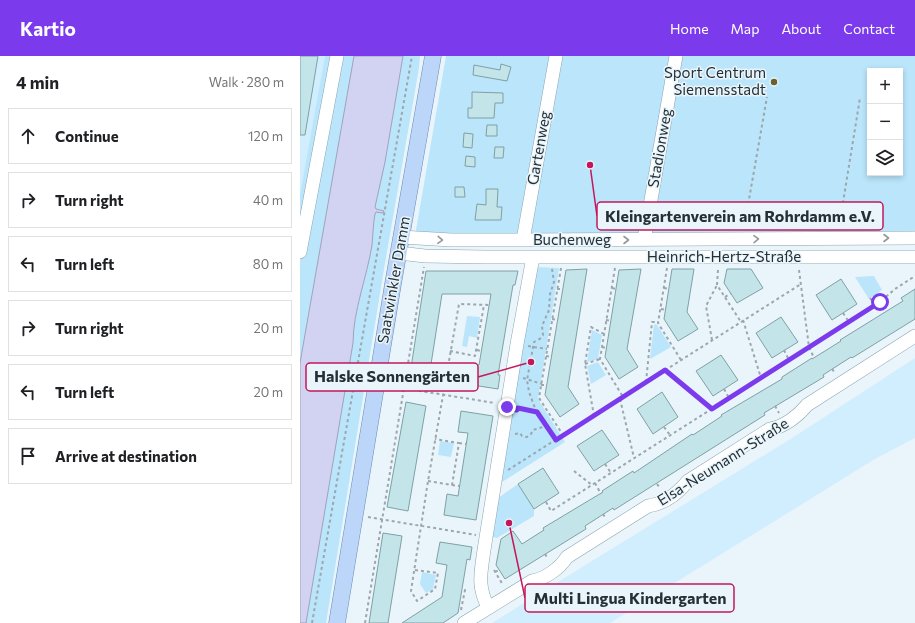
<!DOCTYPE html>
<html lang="en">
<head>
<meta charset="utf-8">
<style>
	body { margin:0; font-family:Commissioner,sans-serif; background:#f6f6f6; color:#202124 }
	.controls { position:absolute; right:12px; top:12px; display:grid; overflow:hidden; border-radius:0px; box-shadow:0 2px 6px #0003 }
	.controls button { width:36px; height:36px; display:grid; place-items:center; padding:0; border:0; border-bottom:1px solid #e0e0e0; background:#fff; color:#202124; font:20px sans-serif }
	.stop { position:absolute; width:12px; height:12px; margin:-9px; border:3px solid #7c3aed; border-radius:50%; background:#fff }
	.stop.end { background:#7c3aed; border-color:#fff; box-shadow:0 1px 4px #0008 }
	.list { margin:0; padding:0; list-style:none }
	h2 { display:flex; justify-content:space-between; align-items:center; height:52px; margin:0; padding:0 16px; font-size:17px }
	h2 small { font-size:13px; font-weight:400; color:#757577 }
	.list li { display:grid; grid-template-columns:26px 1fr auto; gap:12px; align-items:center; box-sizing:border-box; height:56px; margin:0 8px 8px; padding:0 8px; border:1px solid #e0e0e0; border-radius:0px }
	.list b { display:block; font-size:15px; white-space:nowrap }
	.list em { font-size:13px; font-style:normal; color:#757577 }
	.icon { flex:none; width:22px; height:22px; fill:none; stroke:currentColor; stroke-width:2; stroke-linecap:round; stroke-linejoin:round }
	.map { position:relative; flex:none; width:615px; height:567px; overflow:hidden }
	header { display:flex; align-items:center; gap:24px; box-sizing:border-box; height:56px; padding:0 20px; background:#7c3aed; color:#fff }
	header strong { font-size:19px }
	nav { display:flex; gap:22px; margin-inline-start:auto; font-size:14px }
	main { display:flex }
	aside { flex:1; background:#fff }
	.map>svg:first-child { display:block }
</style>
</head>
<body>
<header>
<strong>Kartio</strong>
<nav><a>Home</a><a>Map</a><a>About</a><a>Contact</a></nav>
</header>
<main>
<aside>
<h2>4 min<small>Walk · 280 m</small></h2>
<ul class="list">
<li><svg class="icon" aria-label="ahead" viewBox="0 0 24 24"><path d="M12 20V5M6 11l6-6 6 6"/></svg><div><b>Continue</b></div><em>120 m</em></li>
<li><svg class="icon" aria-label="right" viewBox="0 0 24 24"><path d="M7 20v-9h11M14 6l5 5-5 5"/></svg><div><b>Turn right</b></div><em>40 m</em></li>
<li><svg class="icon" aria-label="left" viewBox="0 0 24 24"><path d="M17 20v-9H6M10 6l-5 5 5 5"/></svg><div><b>Turn left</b></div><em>80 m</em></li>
<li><svg class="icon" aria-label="right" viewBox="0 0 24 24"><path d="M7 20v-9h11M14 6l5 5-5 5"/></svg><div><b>Turn right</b></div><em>20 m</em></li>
<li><svg class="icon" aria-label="left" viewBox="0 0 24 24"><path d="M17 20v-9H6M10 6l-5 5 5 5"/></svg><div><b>Turn left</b></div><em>20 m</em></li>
<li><svg class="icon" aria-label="arrive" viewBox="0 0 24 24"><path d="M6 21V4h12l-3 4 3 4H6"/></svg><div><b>Arrive at destination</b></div></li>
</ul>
</aside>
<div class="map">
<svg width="615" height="567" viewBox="0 0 615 567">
	<rect width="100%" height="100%" fill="#eaf5fb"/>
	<!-- built -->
	<path fill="#d1eefe" d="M0 0H25L0 148Z
		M615 302V382L575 403 310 567H192L287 508 489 384Z"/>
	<!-- green -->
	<path fill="#bae5fb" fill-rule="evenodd" d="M25 0H54L0 307V139Z
		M103 0H120L119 12 84 213 26 567H6L53 287C53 254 67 221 72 189 73 179 73 168 75 158L76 156 84 155 76 153 75 151 85 106Z
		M146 0H615V179L115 180ZM570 15H600V117H570Z
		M235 211 259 212 238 343 265 386 199 428Z
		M574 220 582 234 569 243 555 221Z
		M167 260 180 261 177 282 169 280 167 291 162 290Z
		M354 268 357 269 371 291 350 303Z
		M292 274 302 279 298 303 287 306Z
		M298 306 306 319 291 328 287 310Z
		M140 385 154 387 151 401 138 399Z
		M218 428 234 453V460L197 482 192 481 198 442Z
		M122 516 136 519 133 533 126 537 120 528Z"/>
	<!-- water -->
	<path fill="#d2d3f2" stroke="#9ea2ba" d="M54 0H103L85 106 75 151 76 153 84 155 83 157 76 156 75 158C73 168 73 179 72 189 67 221 53 255 53 287L6 567H0V307Z"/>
	<!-- building -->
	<path fill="#c3e5ea" stroke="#7fa0a4" d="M0 0H18L5 79H0Z
		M201 8 211 11 207 25 173 19 174 9 200 14Z
		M172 36 203 37V47H195L194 62H168V52H172Z
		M187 69H197V80H186Z
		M164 77 173 78 172 92 163 91Z
		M195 91H204L203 102H194Z
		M166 100 175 101V111L165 110Z
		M155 131H164L165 141H155Z
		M186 133H198L197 151H202L201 164H175L177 148 186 149Z
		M287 213 268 331 279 348 260 361 245 339 266 214Z
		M341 213 327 293 338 311 319 323 305 301 319 214Z
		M372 213H394L387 256 398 273 378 285 364 263Z
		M427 213H451L463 232 437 247 424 227Z
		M126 215H218L215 229H213L198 319H200L198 333 166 328 169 308 179 309 191 238H142L129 321 110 318Z
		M541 223 557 248 532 264 516 239Z
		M615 233V263L552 302 551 301 523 319 524 321 464 357 465 359 314 454 313 452 285 470 286 473 205 523 196 509 201 483 213 475 222 488 244 474 243 472 303 436 302 435 333 415 334 417 392 378 393 379 422 360 421 359 482 323V321L512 302V303L541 285 540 284 603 245 601 242Z
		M481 261 498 286 472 302 456 277Z
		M421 299 438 324 413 340 396 315Z
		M362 336 378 361 353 378 337 353Z
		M106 346 126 350 108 455 87 451Z
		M161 355 193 360 176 464 144 459 147 438 158 440 168 377 158 376Z
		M302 374 319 399 294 415 277 390Z
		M243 412 259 437 234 453 218 428Z
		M83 477 102 480 88 567H69Z
		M140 486 172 491 170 504 167 503 158 557 143 567H102L142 541 147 509 136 507Z"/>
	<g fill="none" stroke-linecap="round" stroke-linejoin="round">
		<defs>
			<path id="minor" d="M101 181 151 184H223L615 182
				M223 184 256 0
				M344 184 376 0
				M0 196 37 0
				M99 197 125 200 185 201H615
				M188 551C177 530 181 516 184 494L217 288 233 201
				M164 567 232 525C245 523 260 512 267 501L348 450C364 448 378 437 388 425L470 373C484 371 498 360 507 349L615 280"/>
			<path id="major" d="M37 567 93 228 133 0"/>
		</defs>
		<!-- minor casing -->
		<use href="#minor" stroke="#89a4b2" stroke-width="14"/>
		<!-- major casing -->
		<use href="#major" stroke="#6a8ab3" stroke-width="17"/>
		<!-- path -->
		<path stroke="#9ca7ad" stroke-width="2" stroke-dasharray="3 3" stroke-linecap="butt" d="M539 171 560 42
			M444 172 467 41
			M261 212 239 342 263 379
			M315 212 300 303 323 341
			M367 212 358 267 381 304
			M252 213 254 226 250 238 249 254 242 270 243 279 241 282 234 286 227 324 229 336 235 352 256 384
			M418 214 417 229 441 266
			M499 214 509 291 514 302
			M312 232 316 233
			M364 232 369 233
			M257 233H263
			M425 241 431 237
			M570 242 575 249
			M361 253 366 254
			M543 257 549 266
			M252 263 258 264
			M306 264 311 265
			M443 264 461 322
			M412 284 406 250 417 229
			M228 290 247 293
			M302 291 306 292
			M177 294 181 295
			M484 294 489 304
			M150 295 175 300 184 249
			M246 300 252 301
			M285 308 300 303
			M532 313 535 317
			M365 314 412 353
			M223 322 242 328
			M346 326 352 266H358
			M241 329H247
			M89 330 195 347
			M424 333 429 342
			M320 343 334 402
			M475 350 479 357
			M218 352 237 356
			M294 360 285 308 291 271 304 278
			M364 371 370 379
			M215 378 220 377 222 380 227 381 231 378 233 374 246 370
			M159 387 166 388
			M305 408 311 417
			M208 414 501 228
			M274 415 292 429
			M128 425 152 429 159 387 135 383
			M295 427 301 438
			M357 428 360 432
			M152 429 159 430
			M246 446 251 455 580 246 595 233 615 220
			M303 458 306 463
			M68 461 176 479
			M245 498 248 503
			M115 514 138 517 135 533 117 545 111 535 128 425 159 248 189 249
			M194 514 203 529
			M195 516 199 514
			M161 554 165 534H162
			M12 567 112 0
			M65 567 124 211"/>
		<!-- minor -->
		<use href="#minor" stroke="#fff" stroke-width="13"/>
		<!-- major -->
		<use href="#major" stroke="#bcd6fa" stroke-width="16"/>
	</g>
	<!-- one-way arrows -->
	<defs><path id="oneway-chevron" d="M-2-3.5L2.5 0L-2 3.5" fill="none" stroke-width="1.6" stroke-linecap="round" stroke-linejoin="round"/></defs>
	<g stroke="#92989a">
		<use href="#oneway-chevron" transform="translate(586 182)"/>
		<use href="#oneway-chevron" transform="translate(456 183) rotate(-1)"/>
		<use href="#oneway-chevron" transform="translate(140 184) rotate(3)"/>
		<use href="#oneway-chevron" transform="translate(326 184)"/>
	</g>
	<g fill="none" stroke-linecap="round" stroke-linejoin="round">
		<!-- route -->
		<path stroke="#7c3aed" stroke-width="5" d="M207 351 217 354 218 352 237 356 256 384 365 314 412 353 580 246"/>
	</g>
	<!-- markers -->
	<circle fill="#67622e" stroke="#eaf5fb" stroke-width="1.5" cx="474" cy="26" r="4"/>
	<g text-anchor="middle" stroke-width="3" stroke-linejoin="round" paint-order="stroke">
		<!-- poi labels -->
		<g font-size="15" fill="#253036" stroke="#eaf5fb" text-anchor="end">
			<text x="466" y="22">Sport Centrum<tspan x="466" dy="17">Siemensstadt</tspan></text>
		</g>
		<!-- street labels -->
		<g font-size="15" fill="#253036" stroke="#eaf5fb">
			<text transform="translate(239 92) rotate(-80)" y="5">Gartenweg</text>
			<text transform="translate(360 92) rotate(-80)" y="5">Stadionweg</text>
			<text x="272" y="189">Buchenweg</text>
			<text x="424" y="206">Heinrich-Hertz-Straße</text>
			<text transform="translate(94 224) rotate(-80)" y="5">Saatwinkler Damm</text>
			<text transform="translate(423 406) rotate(-32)" y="5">Elsa-Neumann-Straße</text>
		</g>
	</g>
	<!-- callouts -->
	<path fill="none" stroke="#c2185b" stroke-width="1.5" d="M290 109L297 160M231 306L178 321M209 467L225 542"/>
	<g fill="#c2185b" stroke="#eaf5fb" stroke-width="1.5">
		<circle cx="290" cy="109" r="4"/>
		<circle cx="231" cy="306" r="4"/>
		<circle cx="209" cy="467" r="4"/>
	</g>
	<g fill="#eaf5fb" stroke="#c2185b" stroke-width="1.5">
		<rect x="297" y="146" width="286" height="28" rx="4"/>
		<rect x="6" y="307" width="172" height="28" rx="4"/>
		<rect x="225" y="528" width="209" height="28" rx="4"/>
	</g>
	<g font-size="16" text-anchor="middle" font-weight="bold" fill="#253036">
		<text x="440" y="166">Kleingartenverein am Rohrdamm e.V.</text>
		<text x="92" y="326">Halske Sonnengärten</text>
		<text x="330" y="548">Multi Lingua Kindergarten</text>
	</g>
</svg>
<div class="controls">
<button>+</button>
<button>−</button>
<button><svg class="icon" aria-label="layers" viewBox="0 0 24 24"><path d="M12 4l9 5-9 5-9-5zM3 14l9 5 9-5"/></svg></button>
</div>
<div class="stop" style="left:580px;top:246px"></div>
<div class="stop end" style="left:207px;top:351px"></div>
</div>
</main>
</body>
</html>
